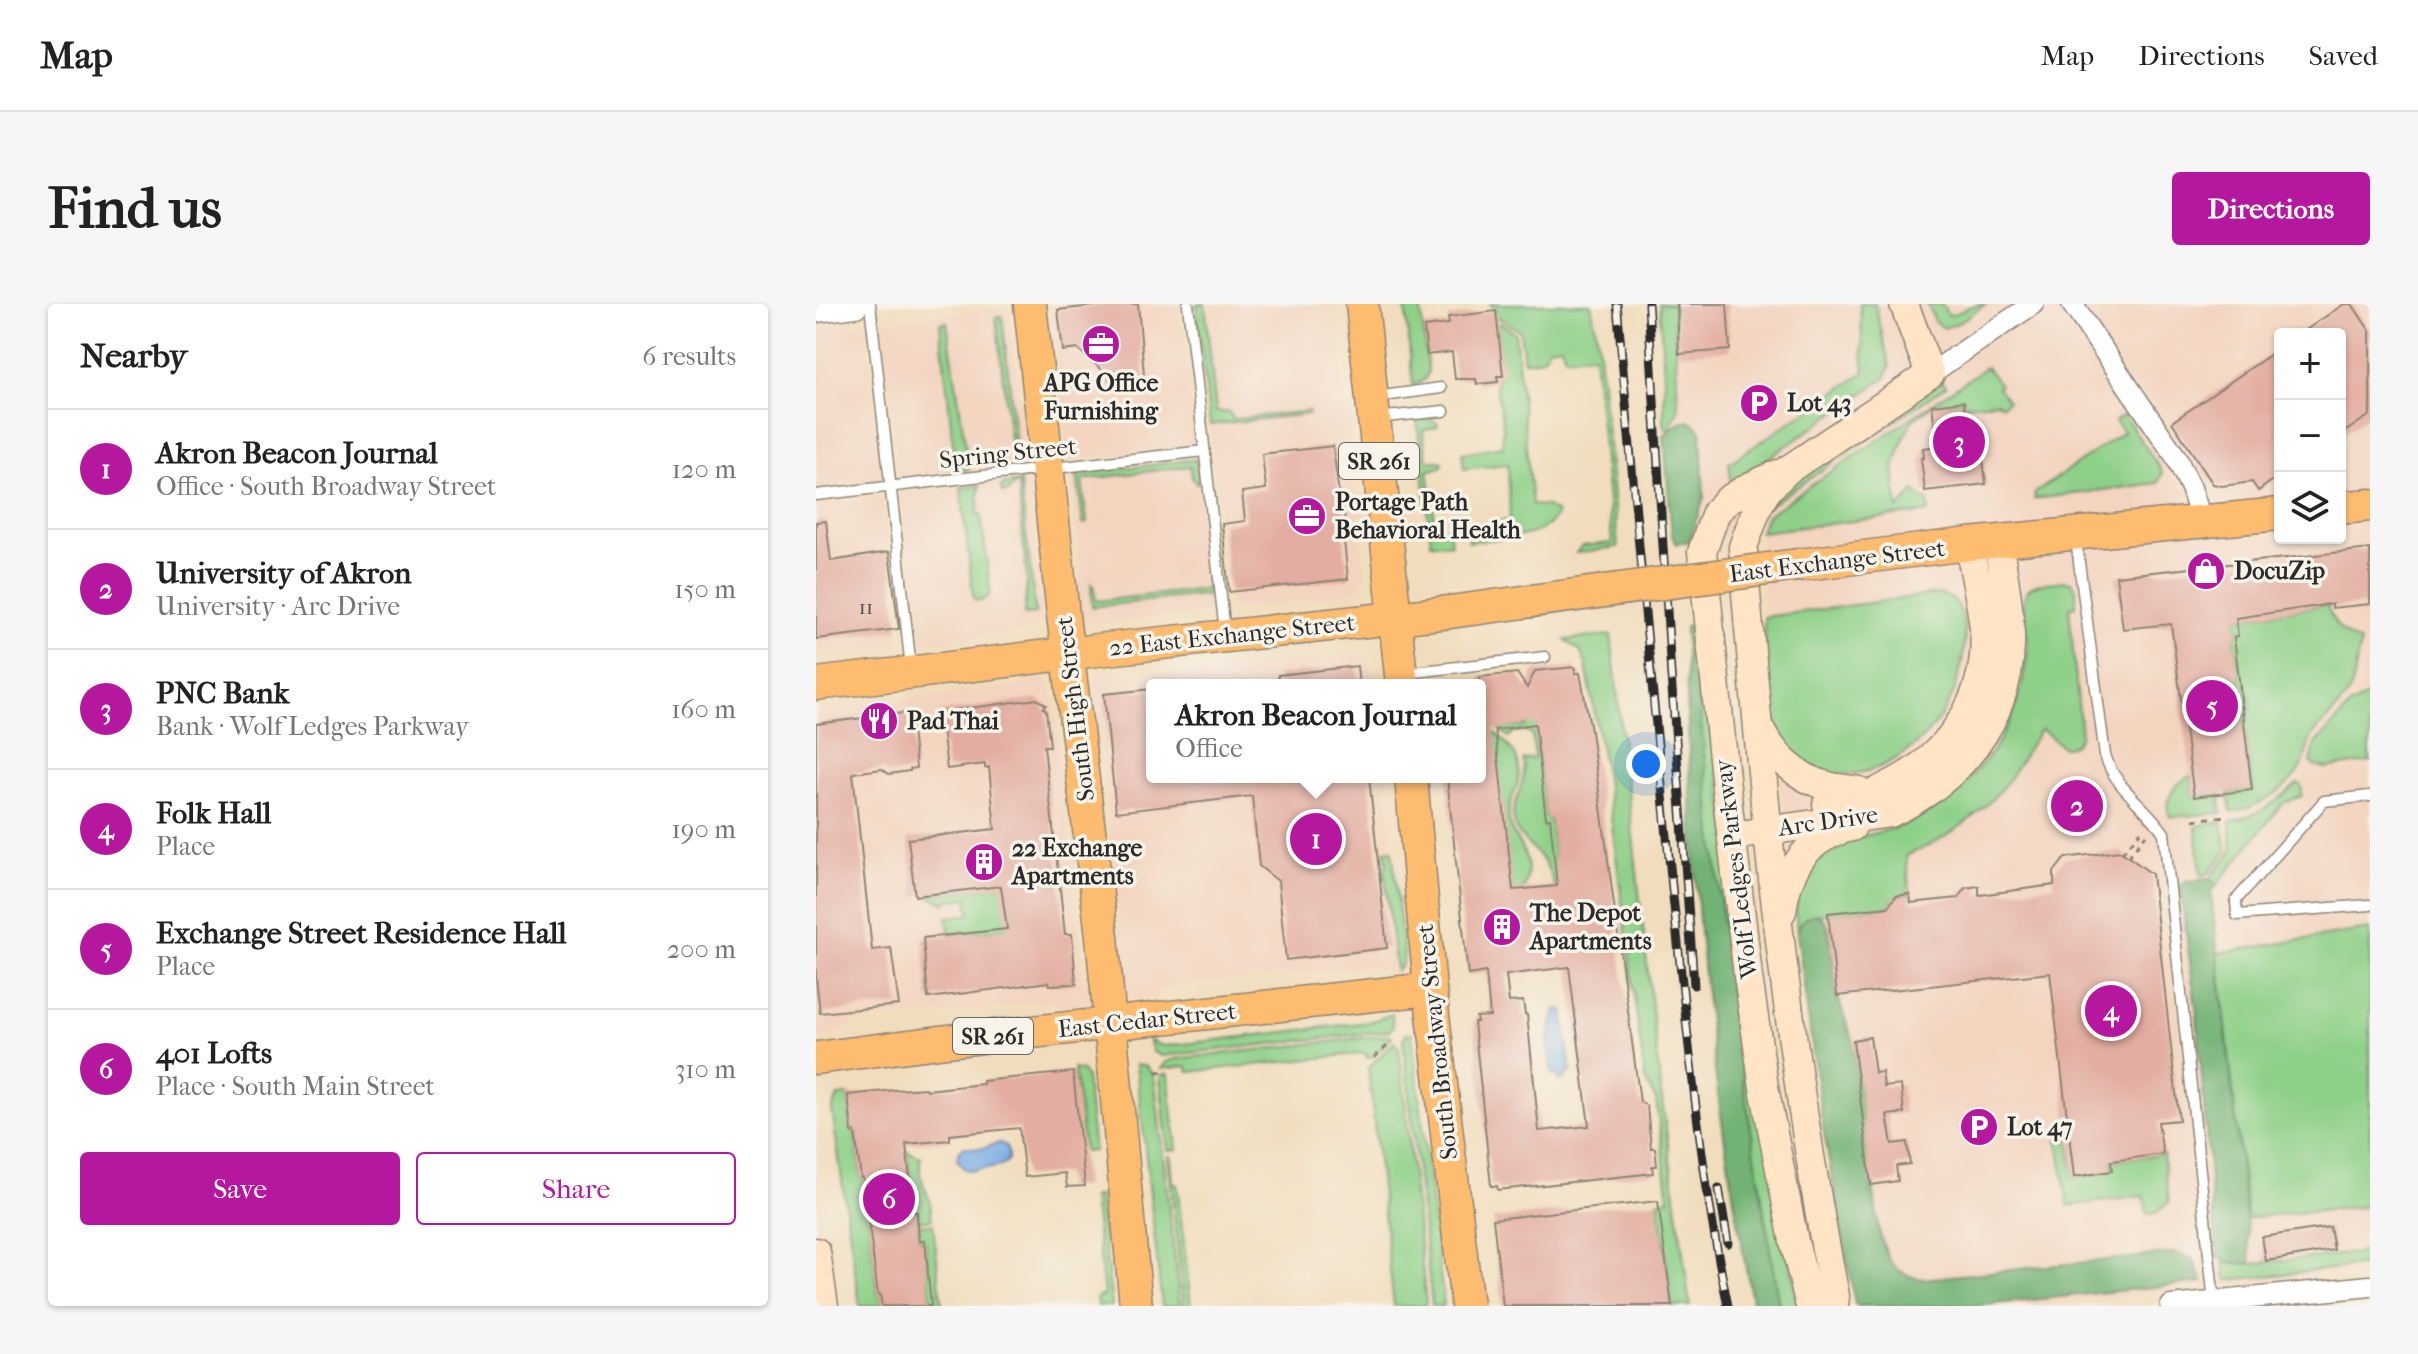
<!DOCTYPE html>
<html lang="en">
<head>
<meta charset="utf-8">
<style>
	body { margin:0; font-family:"IM FELL French Canon",serif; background:#f6f6f6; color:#222 }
	.controls { position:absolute; right:24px; top:24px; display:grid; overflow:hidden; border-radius:8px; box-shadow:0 2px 6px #0004 }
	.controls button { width:72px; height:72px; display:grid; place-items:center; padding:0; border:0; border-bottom:2px solid #e0e0e0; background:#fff; color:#222; font:40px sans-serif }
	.you { position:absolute; left:830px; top:460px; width:28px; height:28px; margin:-20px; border:6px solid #fff; border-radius:50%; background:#1a73e8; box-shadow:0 0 0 12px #1a73e833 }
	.badge { display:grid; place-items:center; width:52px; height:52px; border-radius:50%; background:#b5179e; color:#fff; font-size:26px; font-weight:700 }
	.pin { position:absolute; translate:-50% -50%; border:4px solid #fff; box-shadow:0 2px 8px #0006 }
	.popup { position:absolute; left:330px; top:375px; width:340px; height:104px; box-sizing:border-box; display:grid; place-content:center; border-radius:8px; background:#fff; filter:drop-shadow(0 2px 6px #0005); font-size:26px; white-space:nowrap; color:#767676 }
	.popup b { font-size:30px; color:#222 }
	.popup::after { content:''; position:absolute; left:50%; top:100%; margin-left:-16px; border:16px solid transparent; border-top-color:#fff }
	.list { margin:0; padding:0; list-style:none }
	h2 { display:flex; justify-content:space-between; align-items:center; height:104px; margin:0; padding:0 32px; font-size:34px }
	h2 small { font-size:26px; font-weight:400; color:#767676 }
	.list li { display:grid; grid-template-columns:52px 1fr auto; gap:24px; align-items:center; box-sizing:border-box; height:120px; padding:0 32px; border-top:2px solid #e0e0e0 }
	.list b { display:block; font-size:30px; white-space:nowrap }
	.list p { margin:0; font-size:26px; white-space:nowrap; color:#767676 }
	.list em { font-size:26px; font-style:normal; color:#767676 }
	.actions { display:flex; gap:16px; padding:24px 32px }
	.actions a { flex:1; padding:18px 0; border:2px solid #b5179e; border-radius:8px; text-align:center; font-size:28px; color:#b5179e }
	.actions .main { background:#b5179e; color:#fff }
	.icon { flex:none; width:44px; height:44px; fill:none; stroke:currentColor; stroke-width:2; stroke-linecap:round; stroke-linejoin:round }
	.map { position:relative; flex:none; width:1554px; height:1002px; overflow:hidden; border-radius:8px }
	header { display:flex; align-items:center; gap:48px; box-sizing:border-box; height:112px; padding:0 40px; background:#fff; border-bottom:2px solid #e0e0e0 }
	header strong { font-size:38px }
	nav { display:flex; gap:44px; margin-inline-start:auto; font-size:28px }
	.intro { display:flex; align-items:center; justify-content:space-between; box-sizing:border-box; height:192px; padding:0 48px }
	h1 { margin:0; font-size:56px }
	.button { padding:20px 36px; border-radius:8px; background:#b5179e; color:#fff; font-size:28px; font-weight:700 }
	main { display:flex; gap:48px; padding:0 48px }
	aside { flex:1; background:#fff; border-radius:8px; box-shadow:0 2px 6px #0004 }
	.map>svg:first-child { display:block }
</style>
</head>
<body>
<header>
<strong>Map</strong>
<nav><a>Map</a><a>Directions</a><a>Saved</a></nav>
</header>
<div class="intro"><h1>Find us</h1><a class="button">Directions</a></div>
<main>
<aside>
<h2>Nearby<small>6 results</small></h2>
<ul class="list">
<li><span class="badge">1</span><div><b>Akron Beacon Journal</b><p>Office · South Broadway Street</p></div><em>120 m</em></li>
<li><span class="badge">2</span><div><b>University of Akron</b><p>University · Arc Drive</p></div><em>150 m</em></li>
<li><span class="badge">3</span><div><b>PNC Bank</b><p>Bank · Wolf Ledges Parkway</p></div><em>160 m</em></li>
<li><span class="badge">4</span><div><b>Folk Hall</b><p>Place</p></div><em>190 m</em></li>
<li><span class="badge">5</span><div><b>Exchange Street Residence Hall</b><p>Place</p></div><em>200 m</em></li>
<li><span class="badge">6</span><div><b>401 Lofts</b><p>Place · South Main Street</p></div><em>310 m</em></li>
</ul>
<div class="actions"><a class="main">Save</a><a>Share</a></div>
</aside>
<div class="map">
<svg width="1554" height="1002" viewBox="0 0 1554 1002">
	<rect width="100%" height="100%" fill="#f7f3e8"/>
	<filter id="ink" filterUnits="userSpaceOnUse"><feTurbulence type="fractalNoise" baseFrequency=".0125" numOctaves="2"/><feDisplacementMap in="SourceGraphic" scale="16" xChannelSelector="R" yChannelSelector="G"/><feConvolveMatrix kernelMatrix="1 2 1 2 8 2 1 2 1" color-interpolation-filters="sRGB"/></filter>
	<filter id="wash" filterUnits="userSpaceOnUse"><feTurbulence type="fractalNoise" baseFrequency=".006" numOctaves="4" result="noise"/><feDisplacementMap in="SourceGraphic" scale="32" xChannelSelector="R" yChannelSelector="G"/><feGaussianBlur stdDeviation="1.8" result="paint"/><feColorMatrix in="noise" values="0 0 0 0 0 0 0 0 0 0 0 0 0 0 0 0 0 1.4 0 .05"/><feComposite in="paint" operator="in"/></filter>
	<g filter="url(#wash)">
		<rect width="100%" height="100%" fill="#f1ddbd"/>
		<!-- built -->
		<path fill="#f3d4bf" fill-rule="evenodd" d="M240 0H363L381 142 252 156 235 10Z
			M380 0H519L548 271 546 280 534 290 425 304 419 303 414 298Z
			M848 0H1554V966L1217 1002H1040L1007 823 985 658 948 321 944 229 861 235ZM1464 30H1524V234H1464Z
			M175 5 188 6 194 16 210 159 82 174 66 20 73 17Z
			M50 19 66 175 0 183V25Z
			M380 155 396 297 393 306 386 308 281 320 270 319 263 314 257 300 264 267 253 170Z
			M212 176 226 302 224 317 215 326 209 328 105 338 84 189Z
			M62 193 66 194 68 197 84 339 77 343 7 351 0 355V200Z
			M531 351H541L552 360 556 367 559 381H336V473H569L588 650 586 661 574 669 551 662 353 683 329 697 317 695 312 689 309 670 277 380 279 374 288 366 293 365 316 375Z
			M221 373 231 377 236 386 268 675 275 682 276 697 269 703 257 705 248 704 238 697 41 718 12 733 0 734V405L201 382Z"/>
		<!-- green -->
		<path fill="#8ed088" stroke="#5c7e5a" stroke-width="2" d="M380 0H389L400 108H413L417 115 493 107V110L394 121Z
			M589 0H604L612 68 609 75 597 83Z
			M674 0H775L782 38 802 243 760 249 766 242 796 239 778 51 749 53 745 41 732 43C731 57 719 56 708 57L704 27 680 12V7Z
			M843 0H858L862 107 852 126 849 124 848 117V70Z
			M1044 0H1059L1074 63 1069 74 915 180 913 159 1048 69Z
			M1112 0H1126L1132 11C1148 8 1151 0 1170 0L1140 20 1128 24 1118 17Z
			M186 12 202 160 197 161 180 13Z
			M131 18 153 166 140 167 124 19Z
			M685 19 699 29 716 201 730 202 741 209C730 237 679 234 653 238L651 222 694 216 692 160 648 165 646 149 687 142 686 127 688 126 679 78H682L681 72H686L681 20Z
			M1170 63 1184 81 1182 83 1192 97 1186 101 1180 98 1148 101 1147 97 1116 101 1095 118 1085 141 1078 164 1082 205 1098 187 1112 198 1113 208 944 228 951 211Z
			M1125 77 1130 82 947 206 967 185Z
			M1308 111 1345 166 1346 170 1342 179 1218 195 1219 189 1307 128 1299 117Z
			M614 115 622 120 621 123 607 126 611 157H625L627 159 625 163 612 167 620 225 633 224 635 240 615 239 601 116Z
			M380 155 383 178 381 180 376 174 374 162 266 176 271 218 269 220 267 219 261 170Z
			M204 177 219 306V310L208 311 211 278 202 180H199L192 188 186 189 185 182Z
			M164 182 162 192 164 203 161 204 162 210H165L174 285 173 292 165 297 159 296 157 291 145 184Z
			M390 268H393L395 290 276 303 275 280 278 282 280 297 390 285Z
			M1247 277 1255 278 1260 285V302L1253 304 1265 431C1260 440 1257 443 1247 443L1225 425C1211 444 1201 465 1187 483 1161 515 1128 536 1090 552L1094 590 1080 592 1072 603 993 612 984 620 981 629C977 587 985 552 1030 537 1052 530 1074 527 1095 518 1121 507 1142 487 1161 466 1188 437 1203 402 1209 363 1211 353 1212 343 1211 333 1211 320 1203 296 1212 286 1219 278 1237 279 1247 277Z
			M1121 290C1166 293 1146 375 1132 400 1112 438 1064 476 1019 469 964 460 958 421 953 374 951 354 948 334 948 313Z
			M1511 301C1516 320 1527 331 1545 339 1540 353 1540 368 1536 381 1529 401 1509 415 1497 431 1491 440 1491 451 1486 461 1474 484 1441 505 1415 508L1412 489 1436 486 1418 333 1422 331 1420 314Z
			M881 320 981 1002H963L918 720 886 430 877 321Z
			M795 331 845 788 874 1002H856L842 897 853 895 840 796 829 776 790 474 770 360 764 347 749 336Z
			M1549 393 1554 394V458L1510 464 1498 462 1495 458 1499 441 1534 402Z
			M719 414 730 514H734L743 590C736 581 736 571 730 561 718 541 693 532 698 504 702 486 711 475 707 456L719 454 716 431 710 427 698 428 693 433 684 426V421L689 424 710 422Z
			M678 428C695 442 709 457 701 480 697 494 691 501 693 516 695 529 703 538 708 549 718 571 705 589 699 609Z
			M1375 472 1378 493 1404 490 1405 509 1354 513C1347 496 1358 479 1375 472Z
			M1482 479 1486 483V492L1467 499 1401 581 1393 575 1416 547 1414 517C1446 511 1458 499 1482 479Z
			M1406 518 1411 547 1393 569 1385 571 1380 522Z
			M576 546 588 650 586 661 580 667 568 565 571 561 569 547Z
			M189 581 194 625 134 631 131 613 154 610 151 594 129 597V600L113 592V590Z
			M1554 625V902L1431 914 1402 649Z
			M576 710 577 723 572 727 345 752 337 748 333 736 346 742 367 740 553 718Z
			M596 729 628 1002H616L587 735 590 730Z
			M574 731 576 733 556 753 551 754 550 749 373 768 371 762 344 765 350 758 359 755Z
			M579 737 583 744 610 999 608 1002H578L552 764Z
			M320 760 330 762 338 772 364 1002H346Z
			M258 765 266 767 270 773 278 847 268 848Z
			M345 770H352L361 846H352L344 774Z
			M32 791 36 828H39L45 874H47L62 990H64L66 1002H44L16 806 22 792Z
			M1253 834 1258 873 1296 867 1295 857 1347 850 1353 898 1340 909 1331 910 1328 892 1252 902 1242 836Z
			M91 847 105 853C101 873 107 877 113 894 115 900 115 908 116 915L102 917 101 908H98Z
			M352 852H355L357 879 361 880 375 1002H368Z
			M283 892 296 1002H282L281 993 288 992 277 893Z
			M117 920 126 1002H115L109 937H103L102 921Z
			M1549 948 1551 961 1412 976 1409 970V958L1435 960Z"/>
		<!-- forest -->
		<path fill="#72b274" stroke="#4e6e50" stroke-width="2" d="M872 117 879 120 885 127 888 194 873 237 861 240 856 232 848 132C854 123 862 119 872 117Z
			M877 321 886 430 918 719 963 1002H937C906 840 884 676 876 512 872 449 871 385 869 322Z
			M1393 575 1401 581 1395 588 1435 960 1409 958 1403 953 1396 901 1381 711 1364 582 1370 577Z
			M1001 610 1009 616 1013 626 1021 692 1037 736 1063 927C1070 953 1075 970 1106 975L1359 949 1377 955 1387 978 1158 1002H1042L1039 1000 1007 823 981 629C984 617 989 612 1001 610Z"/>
		<!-- water -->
		<path fill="#78abe5" stroke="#526b88" stroke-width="2" d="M747 705 755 769 748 770 749 775 742 776 741 770 736 771 732 736 740 706Z
			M183 839 189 841C203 869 169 862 154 867L147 864 141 855 143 847 148 843 164 845Z"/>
		<g id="blocks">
			<!-- building -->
			<path fill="#e3ada1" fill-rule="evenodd" d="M295 0H322L329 83 313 85 311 76 294 78 293 72 262 45 247 47 242 6Z
				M861 0H911L914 46 863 50Z
				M1528 0H1536L1554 27V111L1524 131V30H1484Z
				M680 7 687 72H681L682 78 661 80 660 75H639L636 48 611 51 608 23 633 20 632 13Z
				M1464 44V171L1442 187 1436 178 1406 182 1397 180 1356 118Z
				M1148 97 1152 131 1164 130 1170 180 1109 187 1105 154H1108L1107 144 1121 142 1116 101Z
				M517 142 524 199H527L528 208 529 218H526L532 275 413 288 406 220 429 217 426 188 450 185 446 150Z
				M10 217 15 257 73 248 83 325 0 335V218Z
				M1554 245V300L1516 304V300L1420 314 1422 332 1418 333 1436 486 1378 493 1355 320 1307 325 1300 272Z
				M541 362 543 381H462V371Z
				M759 363V369H764L775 427 824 798 831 802 835 844H839L841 862H836L837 869 682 886 681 882H675L658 718H661L660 713 674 712 670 668 652 671 631 473H664V373L701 369 711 384 719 367ZM719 420 730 515 734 514 741 582 697 586 679 426ZM753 663 773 822 723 827 711 711 709 710 707 697 693 698 690 671Z
				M336 385V473H553L571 644 470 656 462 577 443 562 436 492 300 508 288 390Z
				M221 395 230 401 227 404 230 406 234 442H228L249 630H256L260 680 233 681V678L112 694 107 634 191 625 185 582 99 592 92 535 179 525 173 463 169 464V460L131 465 124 408Z
				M94 408 100 464 94 465V467L73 470 66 465 37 469 56 646 75 644 83 701 4 709 0 673V420Z
				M1304 547 1336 570 1363 816 1342 818 1347 850 1295 857 1296 867 1258 873 1234 669 1021 692 1012 609 1072 603 1080 592 1094 590 1095 599 1142 594 1149 584 1163 582V591L1238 581V568L1249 554Z
				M1054 733 1059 769 1066 768 1068 783 1085 781 1088 809 1071 811 1076 840 1091 838 1094 860 1080 862 1082 877 1055 881 1037 736Z
				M257 768 269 882 251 883 249 869 209 873 203 824 134 831V836L90 840 98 908H101L103 937 109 936 115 1002H66L64 990 62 991 47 874H45L39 828 36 829 32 791 79 786 110 784 111 786 167 780V777Z
				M842 897 856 1002H687L677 915Z
				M1514 923 1518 946 1450 957 1446 933Z"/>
		</g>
	</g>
	<g filter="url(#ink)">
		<use href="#blocks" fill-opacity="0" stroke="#8e8474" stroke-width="2"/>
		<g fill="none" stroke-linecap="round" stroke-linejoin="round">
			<defs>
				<path id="service" d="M54 0 95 364
					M372 0 409 328
					M560 93 625 84
					M560 114 628 107
					M0 191 388 147
					M1260 236 1289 451C1299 485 1329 501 1348 529L1398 998
					M590 369 729 353
					M1554 492 1508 497 1420 596 1421 611 1554 601"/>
				<path id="minor" d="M1256 0 1360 153 1375 184 1386 218
					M1114 70 1217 0
					M1355 1002 1554 982"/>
				<path id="tertiary" d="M0 5 39 0"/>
				<path id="secondary" d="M962 170 933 183 912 196 900 208 886 248 910 484 932 672 948 783 978 937 994 1002
					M943 423C957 451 981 475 1012 482 1022 485 1033 485 1043 487
					M1011 500C1021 499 1032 498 1042 496 1051 493 1061 488 1070 483 1131 454 1174 395 1168 325 1165 296 1158 268 1153 240
					M931 530 1074 509C1142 478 1192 418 1194 341 1195 307 1187 271 1182 236
					M966 607C972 563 990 534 1036 523
					M0 948 8 1002
					M1018 1002 1019 992C982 804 959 615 942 425 937 364 930 304 927 243L942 202 951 186 970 167 1114 70 1088 0"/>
				<path id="primary" d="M214 0 247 311 286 632 320 1002
					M546 0 586 381
					M1524 204 1554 201
					M982 261 1153 240 1464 210
					M0 380 282 346 634 308
					M595 473 614 685 651 1002
					M0 754 131 737 614 685"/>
			</defs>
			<!-- service casing -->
			<use href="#service" stroke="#8e8474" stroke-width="13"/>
			<!-- minor casing -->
			<use href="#minor" stroke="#8e8474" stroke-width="23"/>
			<!-- tertiary casing -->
			<use href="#tertiary" stroke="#8e8474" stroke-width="29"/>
			<!-- secondary casing -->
			<use href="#secondary" stroke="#8e8474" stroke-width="31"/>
			<!-- primary casing -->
			<use href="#primary" stroke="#8e8474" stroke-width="35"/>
			<!-- path -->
			<path stroke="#8e8474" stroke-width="3" stroke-dasharray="6 6" stroke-linecap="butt" d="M271 51 274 48
				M302 79 312 78
				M1377 516 1410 512
				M1306 549 1325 527
				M1312 553 1330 531
				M558 754 571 742
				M340 768 352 767"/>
			<!-- service -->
			<use href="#service" stroke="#fff" stroke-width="10"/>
			<!-- minor -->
			<use href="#minor" stroke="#fff" stroke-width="20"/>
			<!-- tertiary -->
			<use href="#tertiary" stroke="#fff" stroke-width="26"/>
			<!-- secondary -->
			<use href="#secondary" stroke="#ffe4c6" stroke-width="28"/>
			<!-- primary -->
			<use href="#primary" stroke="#febc70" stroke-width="32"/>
			<defs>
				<path id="rail" d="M801 0C818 194 836 389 856 583 871 723 883 864 912 1002
					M832 0 855 371 878 681
					M903 884 912 939"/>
			</defs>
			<!-- rail casing -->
			<use href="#rail" stroke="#2b2b2b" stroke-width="9"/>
			<!-- rail -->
			<use href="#rail" stroke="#f7f3e8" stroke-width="6" stroke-dasharray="18" stroke-linecap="butt"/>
			<defs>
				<path id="primary-bridge" d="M634 308 982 261"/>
			</defs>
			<!-- primary-bridge casing -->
			<use href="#primary-bridge" stroke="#8e8474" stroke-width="35" stroke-linecap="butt"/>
			<!-- primary-bridge -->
			<use href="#primary-bridge" stroke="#febc70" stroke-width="32"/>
		</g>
	</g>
	<!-- icons -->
	<defs>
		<symbol id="office-disc" viewBox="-11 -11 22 22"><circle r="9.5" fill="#b5179e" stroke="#f7f3e8"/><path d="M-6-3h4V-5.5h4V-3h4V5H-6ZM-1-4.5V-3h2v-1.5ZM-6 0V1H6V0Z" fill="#fff"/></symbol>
		<symbol id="parking-disc" viewBox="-11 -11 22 22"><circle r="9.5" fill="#b5179e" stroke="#f7f3e8"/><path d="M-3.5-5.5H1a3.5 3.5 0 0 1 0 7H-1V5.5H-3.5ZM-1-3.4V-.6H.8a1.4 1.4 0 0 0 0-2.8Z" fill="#fff"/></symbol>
		<symbol id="shop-disc" viewBox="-11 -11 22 22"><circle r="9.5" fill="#b5179e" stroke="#f7f3e8"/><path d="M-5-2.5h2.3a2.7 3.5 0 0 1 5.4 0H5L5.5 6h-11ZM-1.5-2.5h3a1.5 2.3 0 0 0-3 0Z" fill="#fff"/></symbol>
		<symbol id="restaurant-disc" viewBox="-11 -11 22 22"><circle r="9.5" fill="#b5179e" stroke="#f7f3e8"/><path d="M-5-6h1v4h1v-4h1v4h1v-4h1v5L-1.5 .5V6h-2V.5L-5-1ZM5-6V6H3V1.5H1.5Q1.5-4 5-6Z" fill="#fff"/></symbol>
		<symbol id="building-disc" viewBox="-11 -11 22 22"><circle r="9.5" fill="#b5179e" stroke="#f7f3e8"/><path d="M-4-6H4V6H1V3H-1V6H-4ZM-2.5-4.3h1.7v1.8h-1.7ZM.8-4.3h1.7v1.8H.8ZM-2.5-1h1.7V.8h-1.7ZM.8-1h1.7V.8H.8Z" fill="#fff"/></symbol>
	</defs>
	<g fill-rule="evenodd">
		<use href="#office-disc" x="263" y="18" width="44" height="44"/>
		<use href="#parking-disc" x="921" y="77" width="44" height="44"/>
		<use href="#office-disc" x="469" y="190" width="44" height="44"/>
		<use href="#shop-disc" x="1368" y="245" width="44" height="44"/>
		<use href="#restaurant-disc" x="41" y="395" width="44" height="44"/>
		<use href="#building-disc" x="146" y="536" width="44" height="44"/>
		<use href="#building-disc" x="664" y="601" width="44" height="44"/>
		<use href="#parking-disc" x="1141" y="801" width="44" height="44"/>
	</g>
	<g text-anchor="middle" stroke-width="7" stroke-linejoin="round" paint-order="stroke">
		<!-- number labels -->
		<g font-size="20" fill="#594c48">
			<text x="50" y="310">11</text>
		</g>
		<!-- shield labels -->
		<g fill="#f7f3e8" stroke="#686764" stroke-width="2">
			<rect x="523" y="139" width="80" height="36" rx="6"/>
			<rect x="137" y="714" width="80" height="36" rx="6"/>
		</g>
		<g font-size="22" font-weight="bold" fill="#2b2b2b">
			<text x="563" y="165">SR 261</text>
			<text x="177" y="740">SR 261</text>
		</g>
		<!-- poi labels -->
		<g font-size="24" font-weight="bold" fill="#2b2b2b" stroke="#f7f3e8" text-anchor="start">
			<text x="285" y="87" text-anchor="middle">APG Office<tspan x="285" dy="28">Furnishing</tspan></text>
			<text x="971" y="107">Lot 43</text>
			<text x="519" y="206">Portage Path<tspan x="519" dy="28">Behavioral Health</tspan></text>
			<text x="1418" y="275">DocuZip</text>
			<text x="91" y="425">Pad Thai</text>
			<text x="196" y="552">22 Exchange<tspan x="196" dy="28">Apartments</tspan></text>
			<text x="714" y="617">The Depot<tspan x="714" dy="28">Apartments</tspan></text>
			<text x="1191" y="831">Lot 47</text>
		</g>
		<!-- street labels -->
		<g font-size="24" fill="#2b2b2b" stroke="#f7f3e8">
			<text transform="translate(192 149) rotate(-6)" y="8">Spring Street</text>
			<text transform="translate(1021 257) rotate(-7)" y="8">East Exchange Street</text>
			<text transform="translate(416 331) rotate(-6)" y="8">22 East Exchange Street</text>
			<text transform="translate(259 405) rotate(-97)" y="8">South High Street</text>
			<text transform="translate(1012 517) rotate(-8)" y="8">Arc Drive</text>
			<text transform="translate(920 565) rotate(-97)" y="8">Wolf Ledges Parkway</text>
			<text transform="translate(331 716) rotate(-6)" y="8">East Cedar Street</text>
			<text transform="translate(621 738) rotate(-96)" y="8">South Broadway Street</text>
		</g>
	</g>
</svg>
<div class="controls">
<button>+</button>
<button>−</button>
<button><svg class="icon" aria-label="layers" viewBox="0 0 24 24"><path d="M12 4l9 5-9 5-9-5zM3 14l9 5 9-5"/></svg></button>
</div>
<div class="you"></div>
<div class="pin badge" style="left:500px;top:535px">1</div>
<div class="popup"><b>Akron Beacon Journal</b>Office</div>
<div class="pin badge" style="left:1261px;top:502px">2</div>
<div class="pin badge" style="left:1143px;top:138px">3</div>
<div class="pin badge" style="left:1295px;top:707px">4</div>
<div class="pin badge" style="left:1396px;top:402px">5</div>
<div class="pin badge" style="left:73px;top:895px">6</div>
</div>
</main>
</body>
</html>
